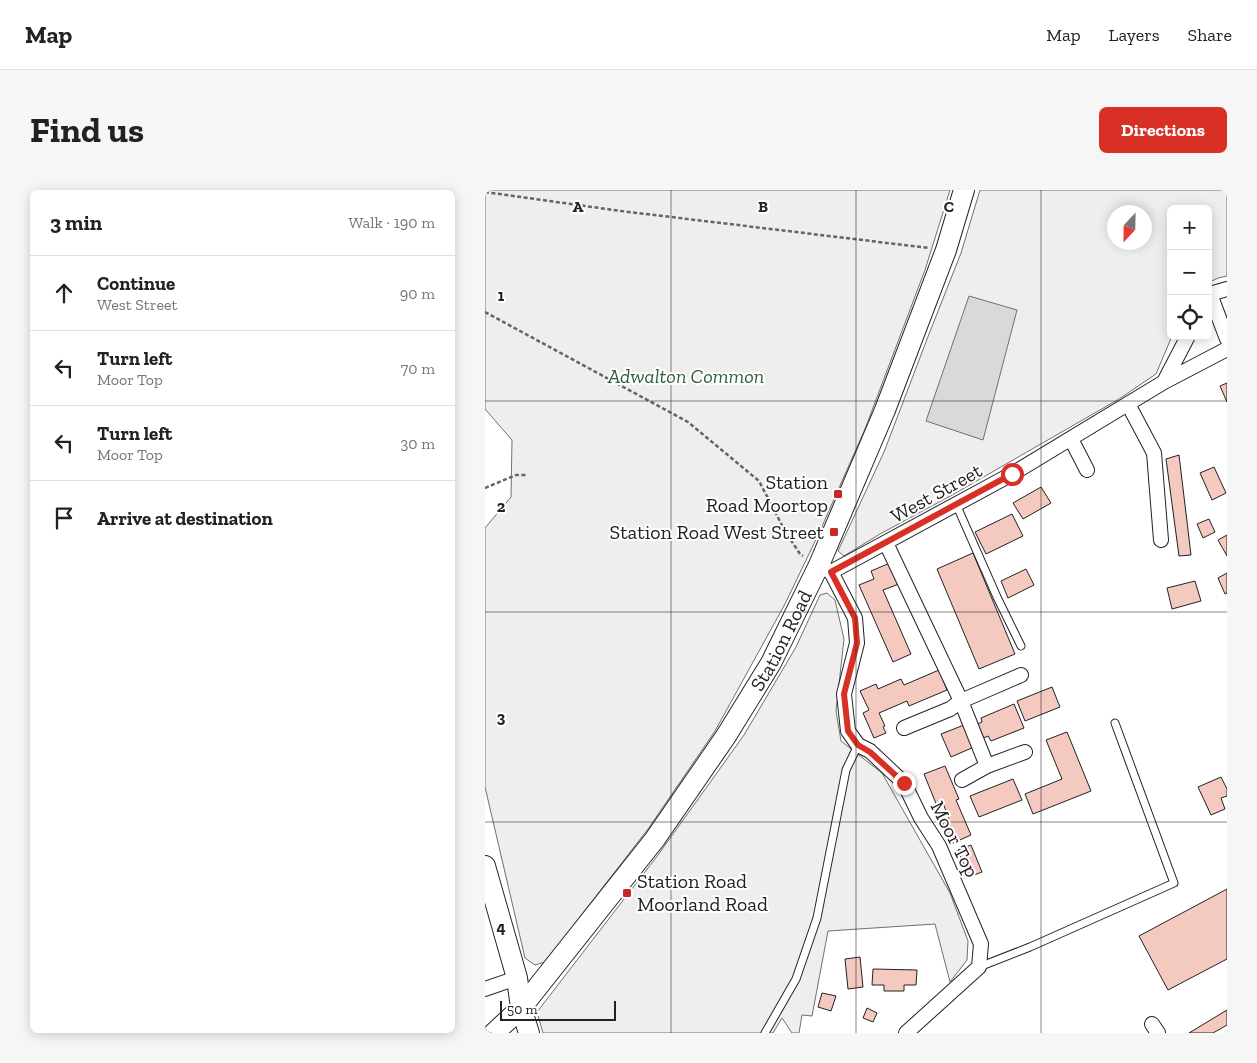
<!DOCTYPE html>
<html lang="en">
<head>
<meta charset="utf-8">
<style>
	body { margin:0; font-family:"Zilla Slab",serif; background:#f6f6f6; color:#222 }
	.controls { position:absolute; right:15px; top:15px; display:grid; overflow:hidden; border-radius:8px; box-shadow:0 2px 12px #0003 }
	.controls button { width:45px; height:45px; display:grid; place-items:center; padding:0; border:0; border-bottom:1px solid #e0e0e0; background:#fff; color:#222; font:25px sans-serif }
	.compass { position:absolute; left:622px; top:15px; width:45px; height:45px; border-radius:50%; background:#fff; box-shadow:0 2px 12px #0003; rotate:202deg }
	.scale { position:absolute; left:15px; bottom:12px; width:116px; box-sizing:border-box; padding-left:5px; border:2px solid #222; border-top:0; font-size:14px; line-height:18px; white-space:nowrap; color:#222; -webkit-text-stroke:4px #fff; paint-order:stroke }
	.stop { position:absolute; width:15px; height:15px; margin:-11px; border:4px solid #d93025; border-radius:50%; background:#fff }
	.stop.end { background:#d93025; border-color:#fff; box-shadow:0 1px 5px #0008 }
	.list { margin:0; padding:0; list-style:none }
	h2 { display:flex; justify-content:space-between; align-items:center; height:65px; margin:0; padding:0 20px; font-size:21px }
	h2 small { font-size:16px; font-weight:400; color:#767676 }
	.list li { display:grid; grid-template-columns:32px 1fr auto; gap:15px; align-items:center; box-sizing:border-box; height:75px; padding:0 20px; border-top:1px solid #e0e0e0 }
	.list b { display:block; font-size:19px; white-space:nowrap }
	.list p { margin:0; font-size:16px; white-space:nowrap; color:#767676 }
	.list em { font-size:16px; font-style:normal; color:#767676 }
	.icon { flex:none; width:28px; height:28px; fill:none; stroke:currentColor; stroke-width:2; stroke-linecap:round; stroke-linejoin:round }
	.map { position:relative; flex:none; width:742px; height:843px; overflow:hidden; border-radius:8px }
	header { display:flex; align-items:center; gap:30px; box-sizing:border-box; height:70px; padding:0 25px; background:#fff; border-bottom:1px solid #e0e0e0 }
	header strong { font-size:24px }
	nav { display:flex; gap:28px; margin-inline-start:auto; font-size:18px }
	.intro { display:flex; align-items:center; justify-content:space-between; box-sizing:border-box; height:120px; padding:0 30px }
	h1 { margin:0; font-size:35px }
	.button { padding:12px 22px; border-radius:8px; background:#d93025; color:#fff; font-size:18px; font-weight:700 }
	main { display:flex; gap:30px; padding:0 30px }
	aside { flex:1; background:#fff; border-radius:8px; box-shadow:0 2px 12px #0003 }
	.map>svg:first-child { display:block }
</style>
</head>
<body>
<header>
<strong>Map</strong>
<nav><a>Map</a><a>Layers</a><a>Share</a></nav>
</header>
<div class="intro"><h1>Find us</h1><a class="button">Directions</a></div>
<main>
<aside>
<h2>3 min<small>Walk · 190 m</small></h2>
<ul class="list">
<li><svg class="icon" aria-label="ahead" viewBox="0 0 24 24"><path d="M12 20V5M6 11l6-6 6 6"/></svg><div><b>Continue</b><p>West Street</p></div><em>90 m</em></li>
<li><svg class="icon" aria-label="left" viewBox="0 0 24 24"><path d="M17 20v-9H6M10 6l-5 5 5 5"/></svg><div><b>Turn left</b><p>Moor Top</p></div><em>70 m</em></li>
<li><svg class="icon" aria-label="left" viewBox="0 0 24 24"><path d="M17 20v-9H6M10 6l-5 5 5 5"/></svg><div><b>Turn left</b><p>Moor Top</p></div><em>30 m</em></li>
<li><svg class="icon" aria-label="arrive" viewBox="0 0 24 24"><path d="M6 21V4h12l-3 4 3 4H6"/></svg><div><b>Arrive at destination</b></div></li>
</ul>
</aside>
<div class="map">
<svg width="742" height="843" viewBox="0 0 742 843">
	<rect width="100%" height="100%" fill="#fff"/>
	<!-- green -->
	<path fill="#eee" stroke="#6f6f6f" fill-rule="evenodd" d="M0 0H465L440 80 380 239 335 341 300 414 230 541 163 639 60 772 50 775 40 768 0 597V338L26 307 27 250 0 219Z
		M495 0H742V86L733 88 723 93V19H686V146H687L671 184 634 209 469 304 395 344 359 366 353 361 399 262 444 144 476 63ZM630 22H660V52H630Z
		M342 403 350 410 359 449 351 521 356 551 397 583 465 703 483 751 482 770 465 792 450 734 343 741 327 826 317 825 314 843H307L297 828 288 843H58L52 822 173 665 259 545 311 457 335 405Z"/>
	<!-- water -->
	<path fill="#d9d9d9" stroke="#6f6f6f" d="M484 106 532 120 498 250 441 231Z"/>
	<!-- building -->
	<path fill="#f3c9c0" stroke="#222" d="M742 193V212L735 196Z
		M694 265 706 365 694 366 681 269Z
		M729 277 741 303 727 310 715 283Z
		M556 297 566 313 538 329 528 313Z
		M527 324 538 346 501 364 490 342Z
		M724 329 730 342 718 348 712 334Z
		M742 345V366L733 350Z
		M488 363 530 464 494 479 452 379Z
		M405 373 414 394 398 400 426 464 408 472 374 395 389 389 386 381Z
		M541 379 549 395 523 408 516 391Z
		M742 383V403L740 404 733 388Z
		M710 391 716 411 687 419 682 398Z
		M454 480 462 500 424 516 422 511 394 523 400 536 398 537 401 543 389 548 378 523 384 520 375 501 391 494 393 499 416 489 419 495Z
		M567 497 575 517 540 531 532 511Z
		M529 514 539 538 506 551 503 546 487 553 489 557 466 567 456 544 479 535 481 539 497 532 496 528Z
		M582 542 606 601 548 624 540 604 577 589 561 550Z
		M460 576 474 609 471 610 486 645 466 654 457 631 464 629 458 613 452 616 439 584Z
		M736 587 742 599V606L736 608 740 619 726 625 713 597Z
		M528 589 537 610 494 627 485 606Z
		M486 655 497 682 484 687 473 660Z
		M742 699V769L683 800 654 746Z
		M375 767 378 797 363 799 360 769Z
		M388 779 432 780 431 795H419V801H399V795H387Z
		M337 803 351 806 346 821 333 817Z
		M382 818 392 823 388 832 378 828Z
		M742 820V835L728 843H704Z"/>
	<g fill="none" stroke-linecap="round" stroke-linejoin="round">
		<defs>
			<path id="lane" d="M471 314 512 407 536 456
				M494 777 545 757 689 693 630 533
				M280 843 311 789 332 728 361 580 373 555"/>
			<path id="street" d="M725 104 742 149
				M723 107 725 104 742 99
				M679 192 742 159
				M643 214 669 263 676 350
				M586 249 602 280
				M401 353 476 511 502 576
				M338 378 346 382 527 284 679 192 703 146
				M346 382 370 428 372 453 359 504 363 541 373 555 385 561 419 593 436 628 454 656 496 754 494 777 421 843
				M419 538 465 519 476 511 536 485
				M477 590 502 576 540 562
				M0 799 32 788
				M667 834 673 843"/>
			<g id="secondary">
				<path d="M0 676 32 788 36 818 44 843"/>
				<path id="s1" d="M9 843 36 818 170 649 241 546 286 473 334 375 400 220 461 60 479 0"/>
			</g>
		</defs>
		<!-- lane casing -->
		<use href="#lane" stroke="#222" stroke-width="9"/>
		<!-- street casing -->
		<use href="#street" stroke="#222" stroke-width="16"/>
		<!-- secondary casing -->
		<use href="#secondary" stroke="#222" stroke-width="22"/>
		<!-- path -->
		<path stroke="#646464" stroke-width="2.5" stroke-dasharray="4 2.5" stroke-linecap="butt" d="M0 2 136 21 444 58
			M0 122 203 232 274 291 300 341 315 364 318 366
			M0 298 31 285H42"/>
		<!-- lane -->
		<use href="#lane" stroke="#fff" stroke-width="7"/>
		<!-- street -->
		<use href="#street" stroke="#fff" stroke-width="14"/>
		<!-- secondary -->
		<use href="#secondary" stroke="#fff" stroke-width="20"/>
	</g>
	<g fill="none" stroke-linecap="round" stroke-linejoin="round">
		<!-- route -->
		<path stroke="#d93025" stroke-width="6" d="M419 593 385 562 373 555 363 541 359 504 372 453 370 428 346 382 527 284"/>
	</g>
	<!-- grid -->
	<path fill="none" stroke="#222" stroke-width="1" stroke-opacity="0.55" d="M186 0V843M371 0V843M556 0V843M0 211H742M0 422H742M0 632H742"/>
	<!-- markers -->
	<g fill="#c62828" stroke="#fff" stroke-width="2">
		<rect x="348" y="299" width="10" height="10" rx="2.5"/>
		<rect x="344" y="337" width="10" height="10" rx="2.5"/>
		<rect x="137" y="698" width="10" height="10" rx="2.5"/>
	</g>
	<g text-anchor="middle" stroke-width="4" stroke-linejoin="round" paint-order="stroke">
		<!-- park labels -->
		<g font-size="20" font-style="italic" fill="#2f5e38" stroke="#fff">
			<text x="201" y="193">Adwalton Common</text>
		</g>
		<!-- poi labels -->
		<g font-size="20" fill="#222" stroke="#fff" text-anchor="end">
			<text x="343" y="299">Station<tspan x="343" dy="23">Road Moortop</tspan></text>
			<text x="339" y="349">Station Road West Street</text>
			<text x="152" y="698" text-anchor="start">Station Road<tspan x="152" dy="23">Moorland Road</tspan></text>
		</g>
		<!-- street labels -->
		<g font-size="20" fill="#222" stroke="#fff">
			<text transform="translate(451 303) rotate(-29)" y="7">West Street</text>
			<text dy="7" stroke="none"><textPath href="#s1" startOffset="488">Station Road</textPath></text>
			<text transform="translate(470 649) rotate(63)" y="7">Moor Top</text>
		</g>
	</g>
	<g font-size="16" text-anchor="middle" font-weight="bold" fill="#222" stroke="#fff" stroke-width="4" stroke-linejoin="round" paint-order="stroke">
		<text x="93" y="22">A</text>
		<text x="278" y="22">B</text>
		<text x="464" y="22">C</text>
		<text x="16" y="111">1</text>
		<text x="16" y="322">2</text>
		<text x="16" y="533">3</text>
		<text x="16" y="743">4</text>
	</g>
</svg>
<div class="controls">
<button>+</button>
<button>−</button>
<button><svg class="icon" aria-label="locate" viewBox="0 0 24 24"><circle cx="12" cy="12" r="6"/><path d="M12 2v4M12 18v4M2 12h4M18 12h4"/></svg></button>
</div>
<svg class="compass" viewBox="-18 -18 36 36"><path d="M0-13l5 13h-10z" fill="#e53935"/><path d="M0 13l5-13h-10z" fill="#767676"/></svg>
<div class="scale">50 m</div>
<div class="stop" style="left:527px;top:284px"></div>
<div class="stop end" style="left:419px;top:593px"></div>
</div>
</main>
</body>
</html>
